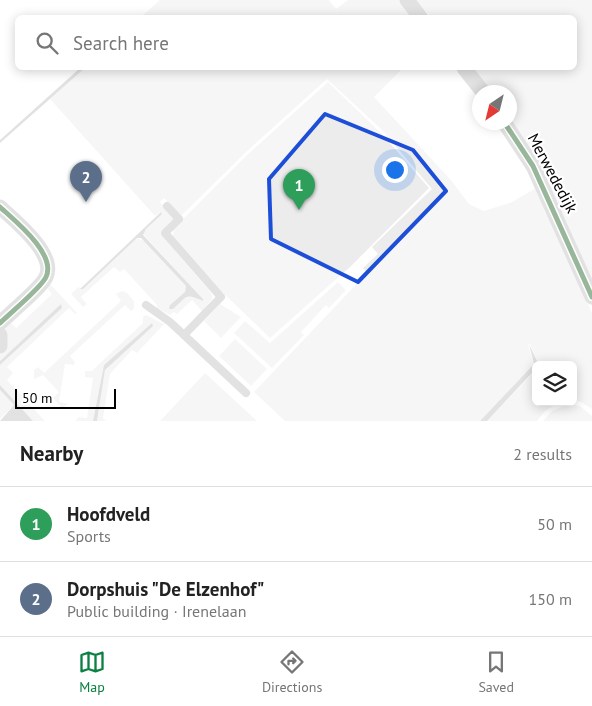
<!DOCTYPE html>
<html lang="en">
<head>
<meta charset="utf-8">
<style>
	body { margin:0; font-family:"PT Sans",sans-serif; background:#f6f6f6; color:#222 }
	.controls { position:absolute; right:15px; bottom:15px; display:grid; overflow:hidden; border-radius:8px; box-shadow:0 2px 12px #0003 }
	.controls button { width:45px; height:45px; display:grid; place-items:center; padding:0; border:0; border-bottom:1px solid #e0e0e0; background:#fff; color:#222; font:25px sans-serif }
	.compass { position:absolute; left:472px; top:85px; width:45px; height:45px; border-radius:50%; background:#fff; box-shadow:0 2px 12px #0003; rotate:215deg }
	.scale { position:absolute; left:15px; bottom:12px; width:101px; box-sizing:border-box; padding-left:5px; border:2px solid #000; border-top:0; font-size:14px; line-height:18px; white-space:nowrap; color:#000; -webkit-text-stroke:4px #fff; paint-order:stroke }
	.you { position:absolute; left:394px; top:169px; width:18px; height:18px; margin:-12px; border:4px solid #fff; border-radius:50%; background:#1a73e8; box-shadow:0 0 0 8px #1a73e833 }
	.badge { display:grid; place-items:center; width:32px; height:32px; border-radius:50%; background:#0b8043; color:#fff; font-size:16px; font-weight:700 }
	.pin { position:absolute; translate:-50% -41px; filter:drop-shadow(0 1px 2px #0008) }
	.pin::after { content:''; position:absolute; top:26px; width:18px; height:15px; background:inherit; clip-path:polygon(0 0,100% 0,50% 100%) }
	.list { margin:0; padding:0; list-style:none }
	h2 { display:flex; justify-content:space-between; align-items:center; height:65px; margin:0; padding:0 20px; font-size:21px }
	h2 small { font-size:16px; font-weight:400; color:#767676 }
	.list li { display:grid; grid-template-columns:32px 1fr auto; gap:15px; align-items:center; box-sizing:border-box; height:75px; padding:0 20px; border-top:1px solid #e0e0e0 }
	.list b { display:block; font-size:19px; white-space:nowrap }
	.list p { margin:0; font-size:16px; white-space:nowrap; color:#767676 }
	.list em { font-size:16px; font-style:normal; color:#767676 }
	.icon { flex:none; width:28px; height:28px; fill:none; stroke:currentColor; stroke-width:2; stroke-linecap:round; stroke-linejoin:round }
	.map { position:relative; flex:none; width:592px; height:421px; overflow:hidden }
	.search { position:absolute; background:#fff; box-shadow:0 2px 12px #0003; left:15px; right:15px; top:15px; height:55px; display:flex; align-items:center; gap:12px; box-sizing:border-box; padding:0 18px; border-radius:8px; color:#767676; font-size:19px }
	.sheet { height:215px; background:#fff }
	nav { display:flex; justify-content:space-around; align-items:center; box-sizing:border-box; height:70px; border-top:1px solid #e0e0e0; background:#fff; font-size:14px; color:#767676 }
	nav a { display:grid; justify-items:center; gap:2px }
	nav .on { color:#0b8043 }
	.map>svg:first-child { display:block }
</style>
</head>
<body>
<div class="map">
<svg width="592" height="421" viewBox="0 0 592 421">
	<rect width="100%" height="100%" fill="#fff"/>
	<!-- green -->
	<path fill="#ececec" d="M160 0H329L336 9 348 0H401L415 18H140Z
		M416 0H592V281L557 200 535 157 510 117V92H491L472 68H574V18L431 17Z
		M85 68H403L374 97 451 180 469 204 484 211 512 202 538 187 592 313V409L581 402 573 400V365H539L530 344 528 345 534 364 480 421H285L254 392 367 273 363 268 378 254 372 247 432 189 383 131 327 79 246 152 181 216 164 198 160 202 174 218 160 233 212 294V299L202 311 192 300 177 314 174 312 170 315 157 308V305L124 269 120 272 114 267 81 297 87 304 83 307 71 294 78 287 83 289 137 238 144 241 186 286 185 292 170 305 191 295 203 299 143 234 146 229 162 213 160 212 155 216 50 99Z
		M328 82 381 133 429 188 351 266 270 338 218 288 173 237 174 228 247 155Z
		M338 282 346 290 329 308 326 305 301 332 304 335 272 368 234 333 245 321 270 343Z
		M50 284 77 313 75 314 69 308 7 367 13 373 7 380 45 421H33L0 385V365L62 308 61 305 0 361V354L5 350 4 328 10 322 16 328 52 294 47 288Z
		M122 291 127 293 134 301V309L131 311 125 305 70 356 75 362 74 365 65 364 59 402 68 404 62 408 53 398 59 392 43 375 34 379V370L38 367 44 373 121 301 116 294Z
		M220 304 241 317 221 338 204 321Z
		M146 315 164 324 137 353 132 350 110 374 103 418 106 421H97L105 370 152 323 104 365 93 421H76L78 417 87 418 93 378 85 377V371H92L98 365 143 323V317Z
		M235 339 267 369 251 386 219 356Z
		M534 372 536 402H560L545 411 537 421H487Z
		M205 373 257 421H160Z
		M0 390 14 405 0 419Z
		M568 404 580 406 592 416V421H543L552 411Z"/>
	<!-- water -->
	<path fill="#bfbfbf" d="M80 68H85L0 143V140Z
		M161 212 162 214 146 229 143 235 203 299V301C184 293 188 296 173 309H169L170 305 185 292 186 286 141 238H137L83 289H80Z
		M61 304 62 308 0 365V361Z
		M152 323 153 326 105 370 97 421H93L104 365Z
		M529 344 539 365H536V372L532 373 487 421H480L534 364Z
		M0 385 33 421H0L14 405 0 390Z"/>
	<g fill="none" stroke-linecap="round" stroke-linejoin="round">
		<!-- service -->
		<path stroke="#bebebe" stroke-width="8" d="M167 206 179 219 165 233 221 297 184 335
			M146 305 170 322 246 393"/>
		<!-- minor -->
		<path stroke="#bebebe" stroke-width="15" d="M407 0 421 18
			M464 68 483 92
			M504 122 533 166 592 297
			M0 207C14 220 57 254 46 277 41 288 10 313 0 323
			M0 335V346"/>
		<defs>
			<path id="cycleway" d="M504 122 533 166 592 297
				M0 207C14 220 57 254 46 277 41 288 10 313 0 323"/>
		</defs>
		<!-- cycleway casing -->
		<use href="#cycleway" stroke="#fff" stroke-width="8"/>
		<!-- cycleway -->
		<use href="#cycleway" stroke="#1b5e20" stroke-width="5"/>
	</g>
	<!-- marked area -->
	<path d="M0 0H592V421H0ZM325 114 413 150 446 191 358 282 271 239 269 179Z" fill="#fff" fill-opacity=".55" fill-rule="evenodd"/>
	<path fill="none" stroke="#1d4ed8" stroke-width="4" stroke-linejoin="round" d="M325 114 413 150 446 191 358 282 271 239 269 179Z"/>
	<g text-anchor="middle" stroke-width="4.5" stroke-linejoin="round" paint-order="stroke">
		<!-- street labels -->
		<g font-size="16" fill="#000" stroke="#fff">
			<text transform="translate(553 173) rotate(62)" y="6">Merwededijk</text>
		</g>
	</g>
</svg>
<div class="controls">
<button><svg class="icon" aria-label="layers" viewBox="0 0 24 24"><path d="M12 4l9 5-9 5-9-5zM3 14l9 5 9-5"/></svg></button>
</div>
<svg class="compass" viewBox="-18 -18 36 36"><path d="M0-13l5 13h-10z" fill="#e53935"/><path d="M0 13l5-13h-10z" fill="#767676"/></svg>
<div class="scale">50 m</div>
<div class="you"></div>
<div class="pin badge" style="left:299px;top:210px;background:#2e9e5b">1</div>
<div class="pin badge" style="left:86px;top:202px;background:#5c6f8a">2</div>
<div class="search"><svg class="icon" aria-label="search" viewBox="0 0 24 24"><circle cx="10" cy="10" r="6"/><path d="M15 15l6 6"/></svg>Search here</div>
</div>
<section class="sheet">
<h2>Nearby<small>2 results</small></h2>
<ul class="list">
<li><span class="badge" style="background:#2e9e5b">1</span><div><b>Hoofdveld</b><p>Sports</p></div><em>50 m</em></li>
<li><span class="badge" style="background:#5c6f8a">2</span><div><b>Dorpshuis &quot;De Elzenhof&quot;</b><p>Public building · Irenelaan</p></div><em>150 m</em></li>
</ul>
</section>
<nav>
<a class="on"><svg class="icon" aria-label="map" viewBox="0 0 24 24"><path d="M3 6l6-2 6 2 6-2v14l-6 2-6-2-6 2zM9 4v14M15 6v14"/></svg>Map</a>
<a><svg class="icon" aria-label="directions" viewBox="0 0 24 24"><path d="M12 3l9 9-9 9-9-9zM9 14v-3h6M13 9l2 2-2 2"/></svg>Directions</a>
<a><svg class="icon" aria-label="saved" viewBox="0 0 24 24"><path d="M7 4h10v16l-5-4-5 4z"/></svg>Saved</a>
</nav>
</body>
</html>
